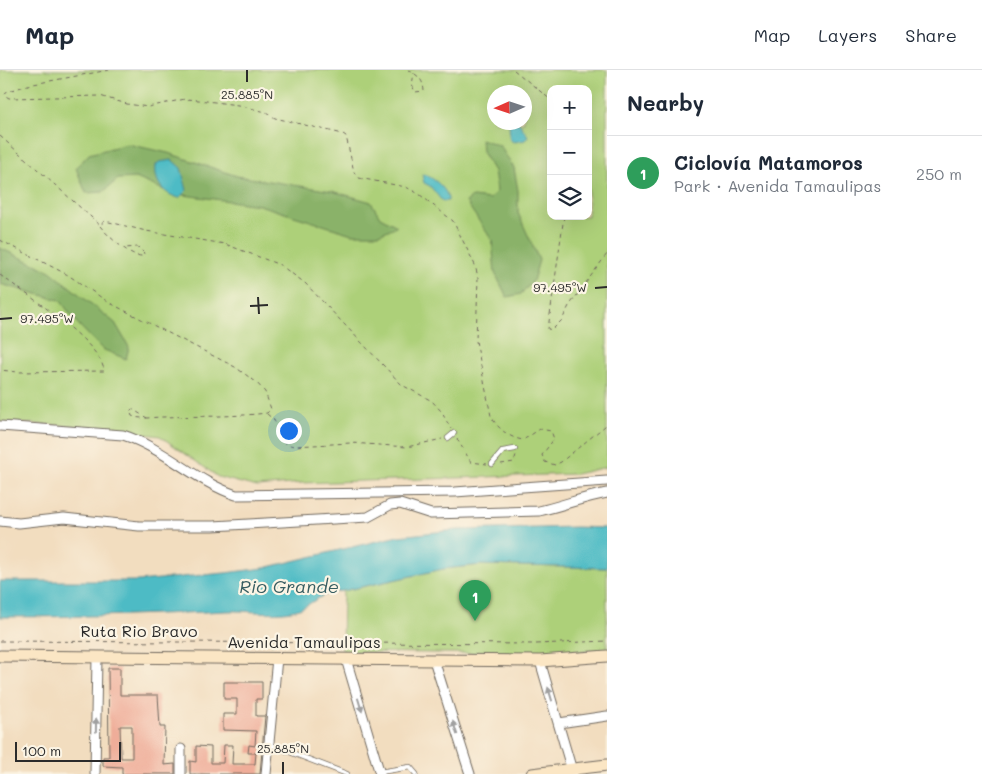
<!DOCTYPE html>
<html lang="en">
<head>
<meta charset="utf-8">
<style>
	body { margin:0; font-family:Mali,sans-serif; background:#f6f6f7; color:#1f2937 }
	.controls { position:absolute; right:15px; top:15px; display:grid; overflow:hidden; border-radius:10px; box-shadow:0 5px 20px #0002 }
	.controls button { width:45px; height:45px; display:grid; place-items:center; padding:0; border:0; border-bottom:1px solid #e0e1e3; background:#fff; color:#1f2937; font:25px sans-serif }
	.compass { position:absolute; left:487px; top:15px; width:45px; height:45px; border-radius:50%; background:#fff; box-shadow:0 5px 20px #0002; rotate:267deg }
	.scale { position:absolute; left:15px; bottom:12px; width:106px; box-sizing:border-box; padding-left:5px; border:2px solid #2b2b2b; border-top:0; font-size:14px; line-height:18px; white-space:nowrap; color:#2b2b2b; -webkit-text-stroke:4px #fcf5e5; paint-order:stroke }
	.you { position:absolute; left:288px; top:360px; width:18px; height:18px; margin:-12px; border:4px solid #fff; border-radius:50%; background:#1a73e8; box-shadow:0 0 0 8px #1a73e833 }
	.badge { display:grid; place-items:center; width:32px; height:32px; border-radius:50%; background:#b5179e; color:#fff; font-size:16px; font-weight:700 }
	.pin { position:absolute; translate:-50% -41px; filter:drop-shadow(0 1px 2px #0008) }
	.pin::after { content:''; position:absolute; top:26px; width:18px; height:15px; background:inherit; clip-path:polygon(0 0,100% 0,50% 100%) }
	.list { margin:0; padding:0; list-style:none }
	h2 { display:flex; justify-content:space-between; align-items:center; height:65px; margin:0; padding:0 20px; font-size:21px }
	h2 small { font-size:16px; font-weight:400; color:#747a83 }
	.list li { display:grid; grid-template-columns:32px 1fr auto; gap:15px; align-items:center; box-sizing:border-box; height:75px; padding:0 20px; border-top:1px solid #e0e1e3 }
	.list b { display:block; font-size:19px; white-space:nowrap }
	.list p { margin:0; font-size:16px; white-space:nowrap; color:#747a83 }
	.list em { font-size:16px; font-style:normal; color:#747a83 }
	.icon { flex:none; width:28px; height:28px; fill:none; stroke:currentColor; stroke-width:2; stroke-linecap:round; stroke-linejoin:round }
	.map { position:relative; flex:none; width:607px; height:704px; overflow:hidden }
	header { display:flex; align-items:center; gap:30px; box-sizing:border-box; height:70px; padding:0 25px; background:#fff; border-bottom:1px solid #e0e1e3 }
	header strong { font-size:24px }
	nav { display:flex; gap:28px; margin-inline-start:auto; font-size:18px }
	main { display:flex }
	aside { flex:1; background:#fff }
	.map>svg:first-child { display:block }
</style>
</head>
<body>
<header>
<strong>Map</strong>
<nav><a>Map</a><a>Layers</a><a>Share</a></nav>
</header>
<main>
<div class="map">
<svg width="607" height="704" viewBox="0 0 607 704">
	<rect width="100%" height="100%" fill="#fcf5e5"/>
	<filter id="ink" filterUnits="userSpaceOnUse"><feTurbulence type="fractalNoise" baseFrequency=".02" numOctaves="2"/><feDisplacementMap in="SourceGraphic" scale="10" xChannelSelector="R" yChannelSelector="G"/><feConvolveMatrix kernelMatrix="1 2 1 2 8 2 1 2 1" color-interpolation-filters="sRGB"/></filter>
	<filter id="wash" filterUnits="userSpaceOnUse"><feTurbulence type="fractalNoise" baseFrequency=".0096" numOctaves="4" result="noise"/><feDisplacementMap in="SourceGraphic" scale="20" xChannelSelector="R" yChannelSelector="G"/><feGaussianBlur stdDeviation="1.12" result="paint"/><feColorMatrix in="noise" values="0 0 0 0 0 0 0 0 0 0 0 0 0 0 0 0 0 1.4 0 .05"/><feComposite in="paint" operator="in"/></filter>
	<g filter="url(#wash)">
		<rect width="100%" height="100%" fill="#f2ddbf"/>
		<!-- green -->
		<path fill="#add079" stroke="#6c7e52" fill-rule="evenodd" d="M0 0H607V397L576 404 302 413 257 417 218 407 160 366 90 357 0 352ZM551 19H588V146H551ZM494 22H524V52H494Z
			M481 495 607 498V580L540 584 342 582 343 521 443 499Z"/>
		<!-- forest -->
		<path fill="#8ab269" stroke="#5a6e4a" d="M481 69 500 76 514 98 518 121V143L539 190 533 211 521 224 507 227 495 203 492 170 466 132 472 127 490 129 497 121 494 101 482 82Z
			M127 74 168 83 237 106 332 121 371 132 380 147 397 156 379 164H352L259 135 184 125 166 121 136 108 118 109 103 122 86 123 76 98 89 84Z
			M0 178 50 201 115 253 129 277 126 289 102 279 77 253 60 230 0 214Z"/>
		<!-- water -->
		<path fill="#4dbbc5" stroke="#3c7378" d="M509 53H519L528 66 525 70 514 72 510 70Z
			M172 90 181 98 187 120 179 128C163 124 154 112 156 95L159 92Z
			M422 104C432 106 449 120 448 131H442L430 116 424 113Z
			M576 457 607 458V498L481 495 443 499 343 521C316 523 311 538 291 541 271 545 246 540 226 541 150 545 75 547 0 547V511H138L225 503 264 498 398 466 456 460Z"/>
		<g id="blocks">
			<!-- building -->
			<path fill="#efad99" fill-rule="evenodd" d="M108 598H120V625H158L160 657H165L164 695 175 694V704H122V697L103 696V687H109ZM120 656H132V688H121Z
				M224 612H262V629H256V646H265L260 704H190V691L196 692V676L211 677V693H223L224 675H233L232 694H255L256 683H248L249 675 255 676 256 661 223 660V644H237V629H224Z"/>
		</g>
	</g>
	<g filter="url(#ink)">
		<use href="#blocks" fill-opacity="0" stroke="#71695f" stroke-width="1"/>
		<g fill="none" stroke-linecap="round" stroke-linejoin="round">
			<defs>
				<path id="lane" d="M448 368 454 363
					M492 394 503 381 515 379
					M269 674 347 704
					M380 702 410 697 416 704"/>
				<path id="street" d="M0 356 123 365C164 378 195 411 236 425L455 422 607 411
					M0 451 19 453 64 448 139 456H213L368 447 390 435 400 434 431 444 539 441C562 436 584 427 607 423
					M346 589 380 704
					M434 590 470 704
					M540 591 573 704
					M559 653 607 646
					M181 679V704
					M95 704 97 587
					M266 704 277 588"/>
				<path id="secondary" d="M0 586 540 591 607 586
					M532 704 607 695"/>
			</defs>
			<!-- lane casing -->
			<use href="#lane" stroke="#71695f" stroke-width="6"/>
			<!-- street casing -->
			<use href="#street" stroke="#71695f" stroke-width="11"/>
			<!-- secondary casing -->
			<use href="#secondary" stroke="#71695f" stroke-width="13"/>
			<!-- path -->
			<path stroke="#71695f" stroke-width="1" stroke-dasharray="4 4" stroke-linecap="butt" d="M109 0 28 15 6 22 4 25 9 28 100 26 127 34 148 37 185 29 199 30 238 35 266 42 275 48 343 64 346 66 354 102 359 108 406 117 419 124 453 151 475 195 478 207 476 271 491 346C497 358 509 368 523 370L540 359 551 361 554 369 542 385 545 392 555 395 561 392 605 356 607 352
				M408 0C418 5 423 9 424 21L415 22 412 15 414 3
				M514 0 551 30
				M0 66 100 155 105 151 146 161 225 174 280 195 305 213 402 315 432 331 441 341 451 359
				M564 146 548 259 552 260 562 250 569 236 607 184
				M100 156C108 166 130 187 143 186L144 183 138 177 125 178
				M0 170 68 205 108 232 235 297 256 312 265 322 271 339 267 343C232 347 198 346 163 347 152 347 142 350 132 346L130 341 132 339 147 348
				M0 205C23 222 102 273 104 301L18 302 0 300
				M267 344 274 350 286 374 294 376 351 373 407 377 442 369
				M457 369 471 392 487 394
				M501 394 514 392 516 385
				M0 571 536 574 607 571
				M272 580V572"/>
			<!-- lane -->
			<use href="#lane" stroke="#fff" stroke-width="4.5"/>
			<!-- street -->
			<use href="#street" stroke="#fff" stroke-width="9"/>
			<!-- secondary -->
			<use href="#secondary" stroke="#fbe6c4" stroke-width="11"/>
		</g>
		<!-- one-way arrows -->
		<defs><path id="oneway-solid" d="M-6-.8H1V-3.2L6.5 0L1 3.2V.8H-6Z" transform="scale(1.25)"/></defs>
		<g fill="#a0a0a0">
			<use href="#oneway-solid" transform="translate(550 624) rotate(-107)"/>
			<use href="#oneway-solid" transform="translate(360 635) rotate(73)"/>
			<use href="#oneway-solid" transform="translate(96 655) rotate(-89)"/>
			<use href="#oneway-solid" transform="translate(455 658) rotate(-108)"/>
		</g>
	</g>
	<!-- ticks -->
	<path fill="none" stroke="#2b2b2b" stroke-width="2" d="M247 0V12M595 218 607 217M258 227 259 244M250 236 268 235M0 249 12 248M283 692V704"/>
	<g text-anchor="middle" stroke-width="4.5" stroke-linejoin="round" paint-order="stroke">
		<!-- street labels -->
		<g font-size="16" fill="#2b2b2b" stroke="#fcf5e5">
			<text x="139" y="567">Ruta Rio Bravo</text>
			<text x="304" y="578">Avenida Tamaulipas</text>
		</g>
		<!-- water labels -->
		<g font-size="18" font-style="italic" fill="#375d61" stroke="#fcf5e5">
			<text x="289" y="523">Rio Grande</text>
		</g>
	</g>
	<g font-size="12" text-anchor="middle" fill="#2b2b2b" stroke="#fcf5e5" stroke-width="4.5" stroke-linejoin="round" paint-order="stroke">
		<text x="247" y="29">25.885°N</text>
		<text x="560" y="222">97.495°W</text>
		<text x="47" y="253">97.495°W</text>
		<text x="283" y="683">25.885°N</text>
	</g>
</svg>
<div class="controls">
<button>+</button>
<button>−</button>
<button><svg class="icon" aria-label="layers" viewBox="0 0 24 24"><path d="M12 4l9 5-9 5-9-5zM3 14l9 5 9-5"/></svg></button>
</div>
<svg class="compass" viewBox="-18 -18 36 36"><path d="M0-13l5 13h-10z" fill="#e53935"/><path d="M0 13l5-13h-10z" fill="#747a83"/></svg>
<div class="scale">100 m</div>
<div class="you"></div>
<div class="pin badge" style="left:475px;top:551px;background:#2e9e5b">1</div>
</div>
<aside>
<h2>Nearby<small></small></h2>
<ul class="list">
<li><span class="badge" style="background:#2e9e5b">1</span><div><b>Ciclovía Matamoros</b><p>Park · Avenida Tamaulipas</p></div><em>250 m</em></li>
</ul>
</aside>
</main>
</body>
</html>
